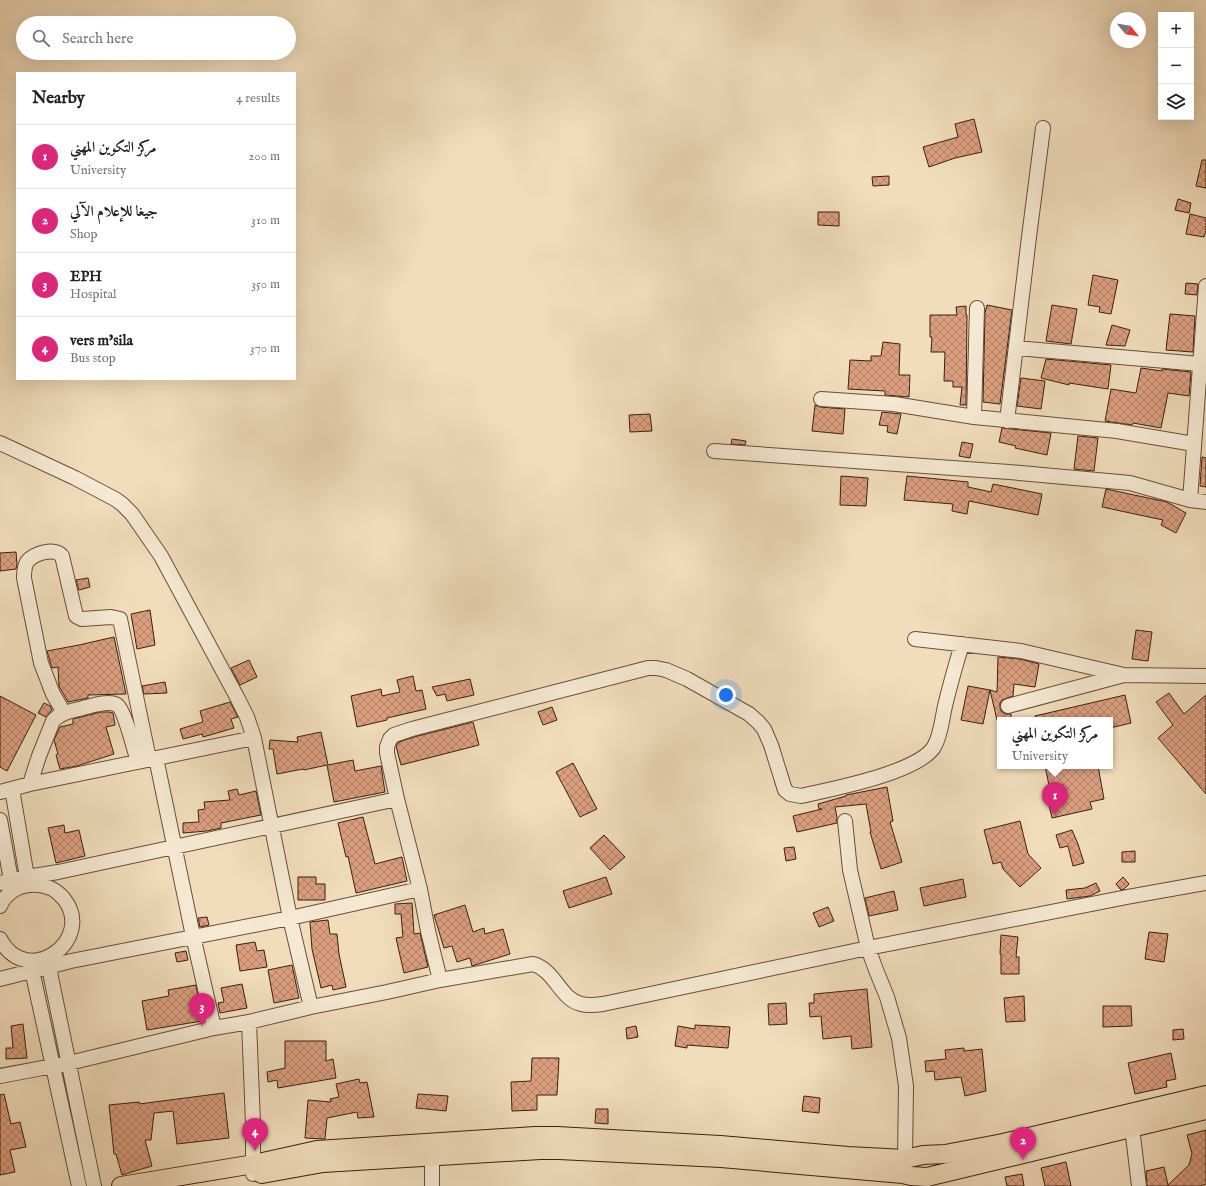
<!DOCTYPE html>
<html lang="en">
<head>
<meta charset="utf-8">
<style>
	body { margin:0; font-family:"IM FELL English",Amiri,serif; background:#f2f2f2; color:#222 }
	.controls { position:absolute; right:12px; top:12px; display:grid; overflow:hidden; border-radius:0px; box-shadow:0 4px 16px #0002 }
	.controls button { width:36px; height:36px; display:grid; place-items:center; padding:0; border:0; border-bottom:1px solid #e0e0e0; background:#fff; color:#222; font:20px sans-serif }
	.compass { position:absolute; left:1110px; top:12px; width:36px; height:36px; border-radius:50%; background:#fff; box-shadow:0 4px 16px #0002; rotate:120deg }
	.you { position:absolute; left:726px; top:695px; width:14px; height:14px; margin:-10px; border:3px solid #fff; border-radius:50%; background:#1a73e8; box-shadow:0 0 0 6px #1a73e833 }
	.badge { display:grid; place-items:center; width:26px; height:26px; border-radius:50%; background:#db2777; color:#fff; font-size:13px; font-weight:700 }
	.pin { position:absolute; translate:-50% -33px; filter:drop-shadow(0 1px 2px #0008) }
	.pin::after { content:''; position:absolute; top:21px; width:14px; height:12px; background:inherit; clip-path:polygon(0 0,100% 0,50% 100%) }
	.popup { position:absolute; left:997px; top:717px; width:116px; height:52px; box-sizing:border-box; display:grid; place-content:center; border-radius:0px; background:#fff; filter:drop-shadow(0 1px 3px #0005); font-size:13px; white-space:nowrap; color:#767676 }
	.popup b { font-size:15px; color:#222 }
	.popup::after { content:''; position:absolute; left:50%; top:100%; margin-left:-8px; border:8px solid transparent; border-top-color:#fff }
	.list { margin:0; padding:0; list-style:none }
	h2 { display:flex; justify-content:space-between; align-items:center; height:52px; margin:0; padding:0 16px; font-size:17px }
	h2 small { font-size:13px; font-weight:400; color:#767676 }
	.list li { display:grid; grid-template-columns:26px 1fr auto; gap:12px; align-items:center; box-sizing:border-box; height:64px; padding:0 16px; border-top:1px solid #e0e0e0 }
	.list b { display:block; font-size:15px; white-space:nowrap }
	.list p { margin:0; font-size:13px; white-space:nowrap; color:#767676 }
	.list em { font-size:13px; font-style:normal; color:#767676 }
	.icon { flex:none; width:22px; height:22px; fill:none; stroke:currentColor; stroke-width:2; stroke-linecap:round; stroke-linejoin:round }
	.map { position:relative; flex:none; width:1206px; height:1186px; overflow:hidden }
	.search { position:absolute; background:#fff; box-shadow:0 4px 16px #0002; left:16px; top:16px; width:280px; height:44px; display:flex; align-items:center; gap:10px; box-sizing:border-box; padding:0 14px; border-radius:22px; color:#767676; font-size:15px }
	.panel { position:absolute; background:#fff; box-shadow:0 4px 16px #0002; left:16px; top:72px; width:280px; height:308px; border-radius:0px }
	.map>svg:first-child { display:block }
</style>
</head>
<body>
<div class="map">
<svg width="1206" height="1186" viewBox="0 0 1206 1186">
	<defs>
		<pattern id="building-cross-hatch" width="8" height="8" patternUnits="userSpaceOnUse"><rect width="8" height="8" fill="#db9f80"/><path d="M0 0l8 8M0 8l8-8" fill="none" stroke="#b38167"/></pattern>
	</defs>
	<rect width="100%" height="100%" fill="#f1ddbc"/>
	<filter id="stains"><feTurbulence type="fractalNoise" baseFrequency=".005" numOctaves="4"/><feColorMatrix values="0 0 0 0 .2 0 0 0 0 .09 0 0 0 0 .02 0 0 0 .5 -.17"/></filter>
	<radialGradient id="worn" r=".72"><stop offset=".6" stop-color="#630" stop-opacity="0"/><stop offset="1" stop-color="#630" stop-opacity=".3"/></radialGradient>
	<!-- building -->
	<path fill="url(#building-cross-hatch)" stroke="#3b1f0f" d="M974 119 982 152 955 158 929 167 923 147 958 137 955 124Z
		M1202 160H1206V188L1196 186Z
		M889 176V185L873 186 872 177Z
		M1178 199 1191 203 1189 213 1175 210Z
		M818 212H839V226L818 225Z
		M1190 214 1206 218V230L1204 237 1186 234Z
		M1093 275 1118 280 1111 314 1099 312 1100 307 1088 305Z
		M1186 283 1198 284 1197 295 1185 294Z
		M987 305 1012 310 1000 404 983 402 985 313Z
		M1052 305 1077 309 1071 344 1046 341Z
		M966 306V315H967L966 405H960L962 387H953V381H944L945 352H931L932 337H930V315H957L956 307Z
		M1170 314 1195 316 1193 352 1166 350Z
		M1112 325 1130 330 1125 346 1106 345Z
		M883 342 900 344 899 375H910L909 397 885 395V391L848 389 850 360 871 361V356H881Z
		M1046 359 1111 365 1108 389 1069 383V385L1041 378Z
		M1141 368 1162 371V369L1191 372 1189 396 1168 393 1161 428 1133 423 1132 425 1105 421 1111 389 1136 393Z
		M1021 378 1045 381 1041 409 1017 406Z
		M815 405 820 407 845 409 843 434 812 431Z
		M882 412 901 414 897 434 887 432 888 426 879 425Z
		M650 414 652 431 630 432 629 415Z
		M1002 428 1051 433 1047 455 1015 448 1016 446 999 442Z
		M1078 436 1098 438 1094 471 1074 469Z
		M732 439 746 441 745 445 731 444Z
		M962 442 973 444 970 458 959 456Z
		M1202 457 1206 458V487L1200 486Z
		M841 476 868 478 866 506 840 505Z
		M907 476 968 482V487L991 492 993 484 1042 494 1038 515 969 501 967 514 952 511 953 504 904 500Z
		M1106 489 1167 502 1186 513 1176 533 1161 525 1163 520 1102 507Z
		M16 552 17 564 16 569 0 571V553Z
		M88 578 90 587 79 590 76 580Z
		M150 610 155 645 137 649 131 614Z
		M1136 630 1152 632 1148 661 1132 659Z
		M114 637 126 694 88 695V698L68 702 59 686 58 667 52 668 47 651 79 645Z
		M998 657 1020 659 1039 664 1035 687 1014 684 1013 696 1002 700 1000 703V709L1002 712 1006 714H1011V720H997L990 690 997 692Z
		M249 660 257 677 240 685 231 668Z
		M413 676 416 691 422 690 426 709 387 718V720L357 727 351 696 381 689 382 696 400 692 397 680Z
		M470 679 474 695 447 701 445 694 437 696 432 687Z
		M165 682 167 693 144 694 142 686Z
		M968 686 990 690 983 724 961 720Z
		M1169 693 1184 714 1206 695V794L1158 738 1173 725 1156 702Z
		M1125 695 1131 723 1110 728V720H1035V716Z
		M0 696 36 715 7 771 0 767Z
		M230 702 238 717 231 719 234 728 203 737 202 734 183 739 180 729 203 722 200 711Z
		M44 703 50 706 52 710 46 717 38 713Z
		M552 707 557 720 543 725 538 712Z
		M101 712H109L113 713 115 725 106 727 114 754 77 766 60 769 56 755 58 754 54 740 60 727 73 724V719Z
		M473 722 479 745 401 765 396 746 399 742 414 737Z
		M321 732 328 765 353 760 355 771 381 766 385 792 334 802 327 765 304 770 303 769 277 774 273 749H269L270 740 298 742 297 737Z
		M573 763 597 809 580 817 556 772Z
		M1045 766H1098L1104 799 1090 802 1092 809 1052 818 1046 791 1050 790Z
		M887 787 893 821 890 822 902 862 881 869 870 832H871L866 804 835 807 837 818V823L797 832 793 816 822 809H819L818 804 846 796V795Z
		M237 789 239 795 256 791 261 815 221 823V828L207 831 183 833V823L199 822 198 810 205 809 204 802 230 800 228 791Z
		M363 817 375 864 402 857 407 881 356 893 348 856 346 857 338 823Z
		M1020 821 1028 854 1041 868 1020 887 1003 869 1001 862 993 864 984 830Z
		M64 825 65 833 79 830 85 856 56 863 48 828Z
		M1072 830 1078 844 1084 863 1073 866 1068 846 1060 848 1056 835Z
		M604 835 625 857 610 870 590 848Z
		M794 847 796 859 786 861 784 848Z
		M1135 851V862H1122V852Z
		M298 877H316V884H325V900H298Z
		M606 877 612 894 569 908 563 891Z
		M1123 877 1129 884 1124 889 1121 890 1116 884Z
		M963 879 966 897 924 906 920 888Z
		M1096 883 1100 891 1090 896 1067 899 1066 890 1085 888Z
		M894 891 898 910 869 916 865 898Z
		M412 903 414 934 420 933 428 967 404 973 396 938 403 937 401 914H395V904Z
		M465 905 473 932 484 928 485 934 503 929 510 954 472 966 470 958 457 962 452 946 444 948 434 915Z
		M828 907 834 921 819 927 813 913Z
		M207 917 209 925 200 927 198 918Z
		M328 920 330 934H337L339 954 346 987 333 990 332 985 321 988 312 949 310 922Z
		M1149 932 1168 934 1164 962 1145 959Z
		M1001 935 1018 937 1016 957H1019V974H1001V954H1000Z
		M255 942 257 951 264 950 267 967 240 971 236 945Z
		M186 951 188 960 177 962 175 953Z
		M292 965 299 998 274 1003 268 970Z
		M242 984 247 1008 220 1013 218 1003 224 1002 221 988Z
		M196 985 202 1021 147 1030 142 1001 169 996 168 990Z
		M867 989 872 1047 852 1049 851 1036 823 1039 821 1016 810 1017 809 1003H814V994Z
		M1024 996 1025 1021 1006 1022 1004 998Z
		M786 1003 787 1024 769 1025 768 1004Z
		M1103 1006H1131L1132 1026 1103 1027Z
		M23 1024 27 1058 6 1059V1048H13L11 1026Z
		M695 1025 730 1027 728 1048 687 1045V1048L675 1046 678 1026 695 1029Z
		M636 1026 638 1037 627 1039 626 1028Z
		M1183 1029 1184 1039 1173 1040V1030Z
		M285 1041H326V1061L333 1059 336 1078 278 1088 277 1080 268 1082 267 1072 285 1068Z
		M964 1048V1051L982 1049 986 1091 965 1096 961 1077 935 1080 934 1071 926 1072 925 1061 946 1059 945 1050Z
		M1171 1053 1176 1079 1166 1081 1167 1087 1135 1094 1128 1063Z
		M532 1058H559L557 1095H537V1110L512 1111 511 1082 531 1081Z
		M359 1079 360 1083 367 1082 374 1117 358 1118 357 1112 327 1118 325 1139 305 1138 308 1100 331 1102 330 1099 339 1097 336 1084Z
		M224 1093 229 1138 177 1144 173 1111 154 1113 151 1140H145L152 1166 122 1175 116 1154H114L109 1105 139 1102V1104Z
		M4 1094 11 1124 20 1122 26 1147 10 1150 15 1172 0 1175V1095Z
		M418 1094 448 1096 446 1111 416 1108Z
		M804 1096 820 1098 819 1113 802 1111Z
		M596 1109H608V1124L595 1123Z
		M1206 1130V1184L1200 1186H1147L1146 1171 1164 1167 1168 1185 1189 1165 1192 1154 1187 1135Z
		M1066 1162 1071 1186H1045L1041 1168Z
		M1022 1174 1024 1186H1007L1005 1177Z"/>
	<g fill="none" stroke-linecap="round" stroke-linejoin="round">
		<defs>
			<path id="minor" d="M1016 348 1200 364
				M821 399 894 404 974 417 1117 431 1194 444
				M974 417 977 308
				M1007 421 1029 237 1043 128
				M0 443 75 478 115 499 122 504 132 514 161 556 238 699 247 717 254 738 290 918 311 1007
				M714 451 1009 472 1130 483 1190 500 1206 502
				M1190 500 1206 286
				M915 639 1021 651 1124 675
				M1008 706 1124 675 1206 676
				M64 713 53 694 41 663 24 578C24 573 24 567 27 562 34 553 54 547 62 556L76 616 82 619 111 617 120 619 149 759
				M156 758 193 936 214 1028
				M30 784 39 756 53 721C61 712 72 711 83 708 91 706 109 700 117 705 124 709 135 752 138 762
				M12 789 27 877 30 884
				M0 792 30 784 254 738
				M397 799 387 753V747L390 739 394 735 412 729 648 668H656L666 670 687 679 749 714 758 722 764 729 771 745 785 790 790 794 801 796C832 789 917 773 934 747 941 735 942 719 945 706 950 685 956 664 962 644
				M0 820 11 880 16 889
				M845 821 850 870 868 948 876 970 887 997 899 1038 906 1086 905 1159 904 1168
				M0 883 27 877 58 872 397 799 420 889 290 918 71 961 0 979
				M0 906C5 894 18 885 31 885 44 884 56 889 64 899 96 940 27 990 0 939
				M47 958 94 1186
				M30 961 79 1186
				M440 980 533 964C555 970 560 999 581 1004 588 1006 596 1005 603 1004L868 948 1127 897 1206 883
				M249 1022 253 1124V1174
				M0 1076 69 1063 214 1028 249 1022 311 1007 387 992 440 980 428 931 420 889
				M1132 1127 1139 1186
				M432 1157V1186"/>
			<path id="major" d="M262 1174 323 1163 540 1150H559L721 1158 903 1174 911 1176 927 1177 1206 1110
				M121 1186 254 1164 317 1150 535 1136H557L720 1145 848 1156 905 1159 923 1155 945 1154 1003 1143 1206 1095"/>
		</defs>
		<!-- minor casing -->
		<use href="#minor" stroke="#684e3a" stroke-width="16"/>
		<!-- major casing -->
		<use href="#major" stroke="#3b1f0f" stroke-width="20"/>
		<!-- minor -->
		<use href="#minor" stroke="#f6e9d3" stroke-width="14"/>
		<!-- major -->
		<use href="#major" stroke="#f1ddbc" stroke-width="18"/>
	</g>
	<rect width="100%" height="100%" filter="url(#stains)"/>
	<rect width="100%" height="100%" fill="url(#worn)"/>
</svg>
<div class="controls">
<button>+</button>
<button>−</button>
<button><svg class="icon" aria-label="layers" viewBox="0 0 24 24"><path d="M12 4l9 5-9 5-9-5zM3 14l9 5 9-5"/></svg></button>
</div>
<svg class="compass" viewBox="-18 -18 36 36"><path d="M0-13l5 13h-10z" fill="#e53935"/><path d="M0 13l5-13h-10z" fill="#767676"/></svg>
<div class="you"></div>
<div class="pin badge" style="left:1055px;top:815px">1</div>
<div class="popup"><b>مركز التكوين المهني</b>University</div>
<div class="pin badge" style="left:1023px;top:1160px">2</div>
<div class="pin badge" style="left:202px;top:1026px">3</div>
<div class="pin badge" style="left:255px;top:1151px">4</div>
<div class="search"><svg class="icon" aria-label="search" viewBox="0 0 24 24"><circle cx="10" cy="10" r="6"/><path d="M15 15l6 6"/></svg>Search here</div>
<section class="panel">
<h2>Nearby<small>4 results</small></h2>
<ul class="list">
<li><span class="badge">1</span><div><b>مركز التكوين المهني</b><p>University</p></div><em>200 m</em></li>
<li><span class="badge">2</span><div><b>جيغا للإعلام الآلي</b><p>Shop</p></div><em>310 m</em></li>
<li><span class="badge">3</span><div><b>EPH</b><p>Hospital</p></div><em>350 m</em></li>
<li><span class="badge">4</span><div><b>vers m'sila</b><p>Bus stop</p></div><em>370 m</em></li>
</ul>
</section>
</div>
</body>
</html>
